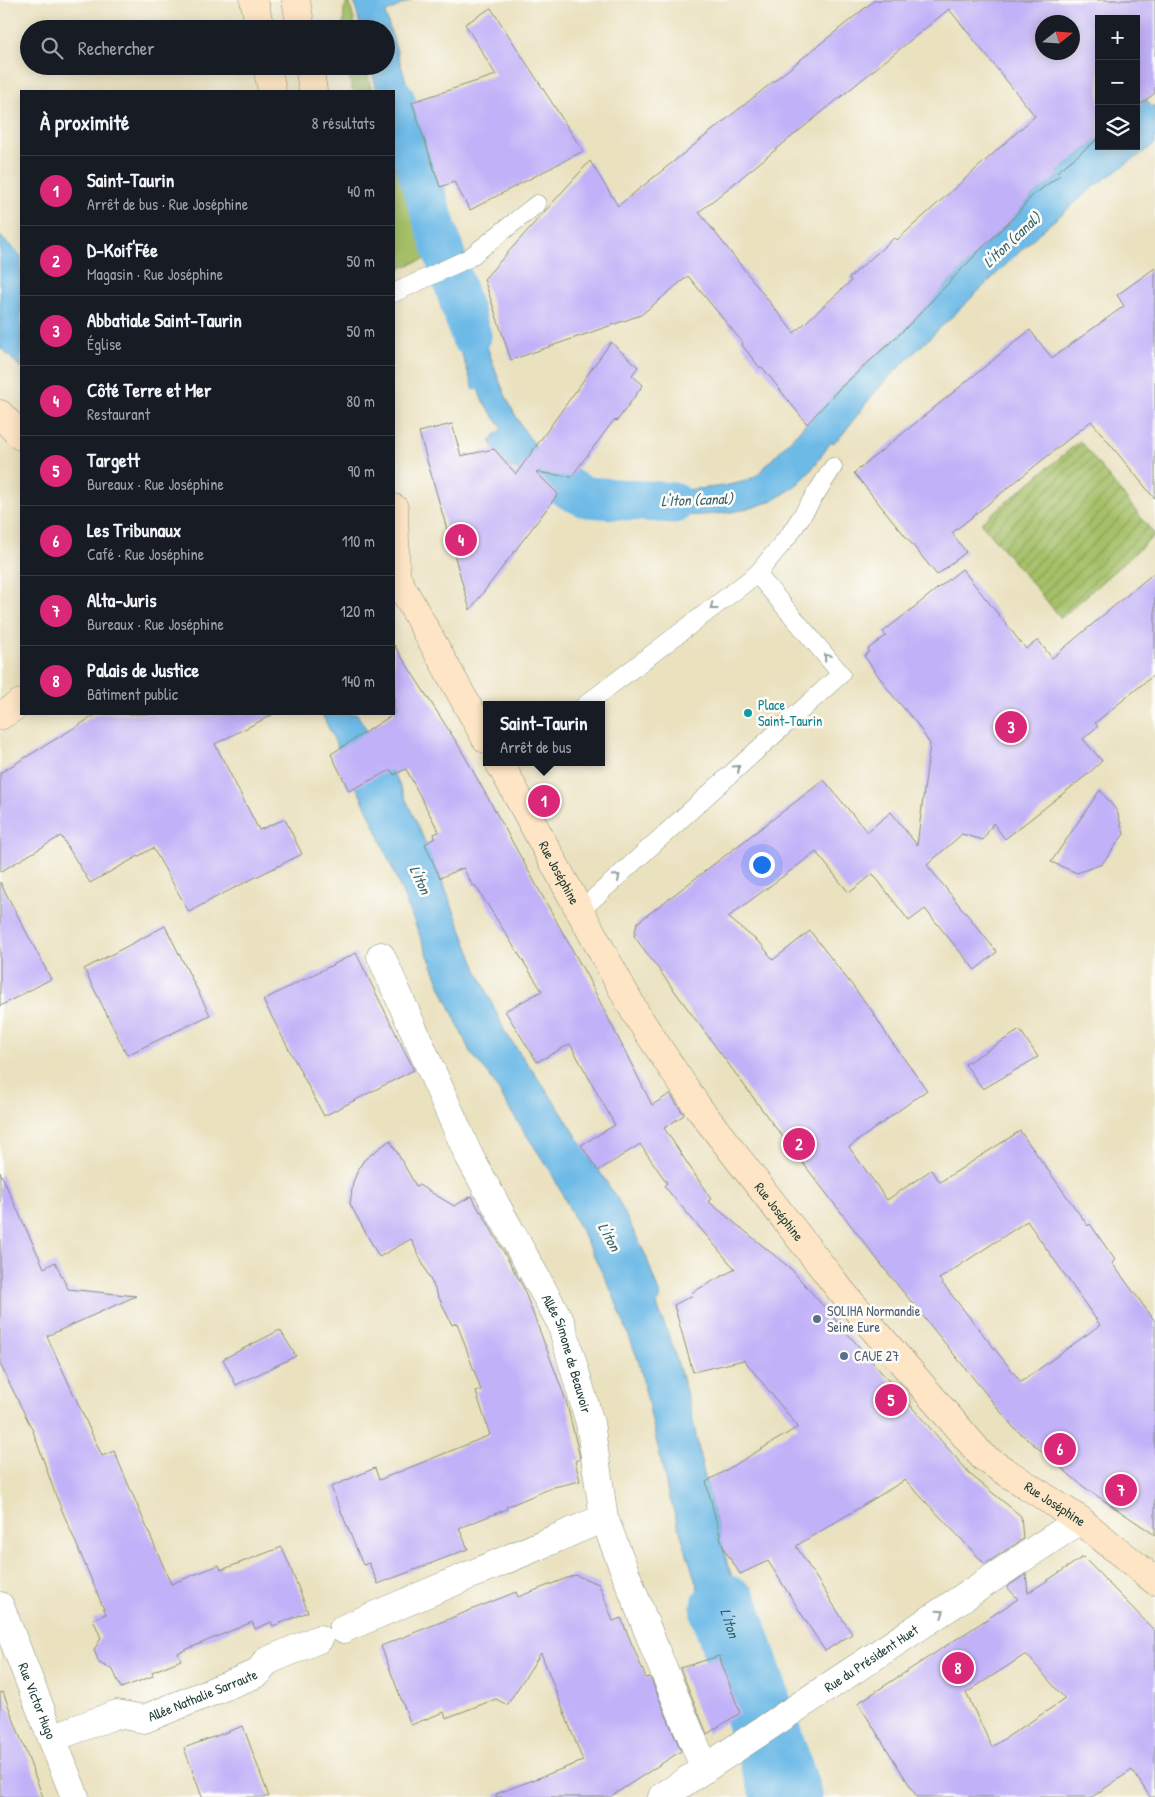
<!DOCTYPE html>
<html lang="fr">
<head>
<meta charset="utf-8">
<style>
	body { margin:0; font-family:"Patrick Hand",sans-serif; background:#20242c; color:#f1f3f6 }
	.controls { position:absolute; right:15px; top:15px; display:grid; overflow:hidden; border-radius:0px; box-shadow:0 2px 12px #0003 }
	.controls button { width:45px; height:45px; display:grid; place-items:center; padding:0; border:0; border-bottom:1px solid #363941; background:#171b24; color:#f1f3f6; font:25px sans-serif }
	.compass { position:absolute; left:1035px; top:15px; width:45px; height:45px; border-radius:50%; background:#171b24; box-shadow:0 2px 12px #0003; rotate:73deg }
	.you { position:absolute; left:761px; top:864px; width:18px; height:18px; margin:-12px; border:4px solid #fff; border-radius:50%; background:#1a73e8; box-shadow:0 0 0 8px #1a73e833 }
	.badge { display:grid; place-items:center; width:32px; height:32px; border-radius:50%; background:#db2777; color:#fff; font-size:16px; font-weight:700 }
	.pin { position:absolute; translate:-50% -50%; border:2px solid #fff; box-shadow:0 1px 5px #0006 }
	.popup { position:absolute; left:483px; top:701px; width:122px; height:65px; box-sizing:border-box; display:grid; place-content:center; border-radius:0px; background:#171b24; filter:drop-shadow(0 1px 4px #0005); font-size:16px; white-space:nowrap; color:#9ea1a6 }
	.popup b { font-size:19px; color:#f1f3f6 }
	.popup::after { content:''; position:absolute; left:50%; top:100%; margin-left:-10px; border:10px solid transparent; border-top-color:#171b24 }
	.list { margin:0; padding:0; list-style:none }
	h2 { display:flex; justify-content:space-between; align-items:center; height:65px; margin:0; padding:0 20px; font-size:21px }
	h2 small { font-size:16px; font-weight:400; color:#9ea1a6 }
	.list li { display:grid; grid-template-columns:32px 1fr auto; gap:15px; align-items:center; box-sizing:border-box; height:70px; padding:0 20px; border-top:1px solid #363941 }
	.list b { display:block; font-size:19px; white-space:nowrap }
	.list p { margin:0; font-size:16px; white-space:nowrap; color:#9ea1a6 }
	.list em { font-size:16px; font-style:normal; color:#9ea1a6 }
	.icon { flex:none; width:28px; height:28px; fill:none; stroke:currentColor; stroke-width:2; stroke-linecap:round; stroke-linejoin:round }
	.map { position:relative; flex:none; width:1155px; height:1797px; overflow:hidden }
	.search { position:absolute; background:#171b24; box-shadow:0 2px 12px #0003; left:20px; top:20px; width:375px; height:55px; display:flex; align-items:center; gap:12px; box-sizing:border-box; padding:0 18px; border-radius:28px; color:#9ea1a6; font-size:19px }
	.panel { position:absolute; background:#171b24; box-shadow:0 2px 12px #0003; left:20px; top:90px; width:375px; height:625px; border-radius:0px }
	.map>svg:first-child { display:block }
</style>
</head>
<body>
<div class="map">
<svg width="1155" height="1797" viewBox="0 0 1155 1797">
	<defs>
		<pattern id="garden-furrows" width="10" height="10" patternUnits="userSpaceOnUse" patternTransform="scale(1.25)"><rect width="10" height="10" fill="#a5c067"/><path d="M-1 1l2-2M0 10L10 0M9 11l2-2" fill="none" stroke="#869d56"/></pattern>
	</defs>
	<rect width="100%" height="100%" fill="#fdfcf7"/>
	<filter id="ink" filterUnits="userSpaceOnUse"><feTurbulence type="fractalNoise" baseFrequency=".02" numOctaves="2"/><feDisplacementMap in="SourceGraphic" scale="10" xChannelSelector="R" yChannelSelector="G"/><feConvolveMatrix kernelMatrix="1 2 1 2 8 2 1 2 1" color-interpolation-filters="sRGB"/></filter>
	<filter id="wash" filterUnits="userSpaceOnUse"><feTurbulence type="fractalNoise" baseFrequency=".0096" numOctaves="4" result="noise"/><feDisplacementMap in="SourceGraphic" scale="20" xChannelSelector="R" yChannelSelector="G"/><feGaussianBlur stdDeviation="1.12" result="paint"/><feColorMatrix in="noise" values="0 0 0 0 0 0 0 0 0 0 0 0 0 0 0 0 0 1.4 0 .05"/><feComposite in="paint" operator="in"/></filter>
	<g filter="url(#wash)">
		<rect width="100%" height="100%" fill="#eae1bf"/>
		<!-- grass -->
		<path fill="#a5c067" stroke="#627e4e" d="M349 0 356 29H343L344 9Z
			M346 66H365L371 89 366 91H353Z
			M394 156 428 258 394 270Z"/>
		<!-- garden -->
		<path fill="url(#garden-furrows)" stroke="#627e4e" d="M1080 441 1155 535 1061 618 981 523Z"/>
		<!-- water -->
		<path fill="#6dbae7" stroke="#467c8e" d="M354 0H411L385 13 457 247 433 256 394 143V91H377L371 66H386V29H361Z
			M1146 100 1152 107 1155 105V144L1096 185 1039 233 889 377 871 397 842 435 833 443 831 442C820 457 810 475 795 486 760 514 715 515 673 516 652 517 630 517 608 513L628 486C659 491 684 491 716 487 730 485 745 483 757 475L839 389 905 329 978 252 1014 217 1033 195 1059 176 1057 173 1099 138V146H1136V108Z
			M0 236 21 256V368L0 347Z
			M466 276C486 340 505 433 564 472 572 478 587 479 597 481L576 512 559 495 555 497 520 470 511 468 494 449 490 440 502 428 482 400 478 389 474 390 439 287Z
			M322 714H357L397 780 410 808 441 878 478 972 505 1032 556 1104 618 1200 646 1256 661 1299 656 1303 673 1347 690 1406 703 1470 727 1562 772 1692 740 1713 719 1656 668 1493 639 1362 612 1292 551 1172 510 1110 490 1076 470 1052 441 987 374 824Z
			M792 1746 806 1797H765L756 1769Z"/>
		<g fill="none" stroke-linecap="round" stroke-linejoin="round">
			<!-- canal -->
			<path stroke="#6dbae7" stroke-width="41" d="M394 98 471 336
				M537 469 571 490 586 497 674 503"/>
			<!-- river -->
			<path stroke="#6dbae7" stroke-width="70" id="s1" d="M725 1610 787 1797"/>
		</g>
		<g id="blocks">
			<!-- building -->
			<path fill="#c1b1f8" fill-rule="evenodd" d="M875 0H1155V93L1136 108V19H1099V138L1057 172 1060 175 1032 196 1014 217 978 252 905 329 839 389 807 424 762 367 760 368 742 345 743 343 688 276 641 315 511 360 484 279 590 161 618 206ZM949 9 1035 116 897 240 894 238 849 278 851 281 794 333 699 212ZM1042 22H1072V52H1042Z
				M491 8 583 151 470 210 454 182 440 187 412 102 496 75 465 24Z
				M1155 268V499L1091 421 952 533 966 552 937 575 854 473 1030 330 1052 358 1124 306 1117 295Z
				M611 342 638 367 632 375 643 385 617 421 614 420 571 477 536 472 558 494 470 610 419 432 452 424 461 456 494 449 516 474Z
				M962 569 1026 649 1038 640 1052 658 1155 572V674L1095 723 1098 726 1083 739 1102 761 1088 774 1005 839 993 823 983 840 962 834 927 865 997 952 975 970 925 909 909 921 873 874 849 893 816 852 728 917 762 945 773 960 810 931 872 1011 888 1037 927 1090 849 1147 887 1200 931 1170 940 1182 1020 1131 1088 1226 1090 1224 1115 1260 1112 1263 1155 1321V1535L1084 1487 1013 1427 887 1272 772 1123 634 936 637 923 824 780 867 832 891 812 917 845 930 744 915 721 893 696 864 656 869 652 868 649 886 636 883 632ZM1027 1221 1100 1325 1021 1382 939 1279Z
				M394 645 459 746 588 978 652 1105 670 1094 684 1115 664 1128 711 1199 708 1201 791 1269 972 1476 1021 1516 1023 1539 985 1564 905 1480 796 1546 852 1634 825 1651 768 1561 740 1574 723 1547 706 1482 798 1427 744 1360 693 1372 674 1305 693 1295 691 1293 735 1269 664 1186 667 1183 640 1144 598 1171 581 1145 615 1125 570 1044 537 1062 505 1011 542 991 475 885 473 886 463 868 440 878 425 844 435 838 434 834 439 832 406 769 394 775 391 770 349 791 331 754 394 714Z
				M97 714H274L215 744 259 830 285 819 302 854 220 895 189 912 153 848 90 883 61 836 0 872V773Z
				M1100 790 1117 811 1124 834 1102 864 1077 873 1051 862Z
				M0 882 51 979 0 1006Z
				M165 926 210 1015 127 1055 84 969Z
				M356 953 414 1070 324 1116 263 1000Z
				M1020 1030 1038 1057 983 1089 965 1064Z
				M390 1140 416 1186 419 1185 454 1206 472 1196 480 1212 481 1211 523 1287 566 1400 579 1454 580 1459 575 1461 580 1481 554 1487 506 1507 507 1509 459 1528 468 1549 378 1584 369 1563 363 1565 331 1487 375 1468 379 1480 490 1435 476 1392 481 1390 457 1323 452 1325 411 1239 379 1257 350 1204 353 1182 359 1168 364 1160Z
				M0 1172 44 1268 55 1262 68 1289 136 1296 47 1336 102 1456 114 1451 171 1584 219 1565 221 1570 282 1547 308 1612 273 1626 271 1622 255 1629 252 1622 178 1653 181 1660 152 1672 153 1676 121 1688 113 1670 99 1663 94 1650 101 1638 93 1619 106 1614 56 1496 33 1431 0 1364Z
				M280 1330 296 1356 236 1385 223 1359Z
				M1083 1557 1155 1631V1797H1150L1132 1770 1092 1797H917L858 1703 1018 1599 1007 1587 1026 1574 1028 1593ZM1026 1654 1065 1699 992 1747 966 1693Z
				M575 1575 599 1584 613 1621 621 1618 646 1678 650 1677 681 1751 610 1797H496V1794L583 1761 541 1653 507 1705 496 1699 446 1718 444 1712 411 1725 381 1646 516 1592 518 1597Z
				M719 1656 740 1713 707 1734 680 1668Z
				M3 1692 43 1797H0V1693Z
				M243 1726 269 1797H202L184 1748Z"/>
		</g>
	</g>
	<g filter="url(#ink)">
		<use href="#blocks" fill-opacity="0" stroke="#848f7a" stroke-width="1"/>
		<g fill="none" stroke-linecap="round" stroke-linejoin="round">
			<defs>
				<path id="lane" d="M394 293 469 258 537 204
					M757 574 790 534 833 467
					M581 910 841 674 757 574 585 705"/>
				<g id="street">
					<path id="s2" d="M381 956 469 1156 561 1323 590 1423 604 1518 655 1649 705 1769"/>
					<path id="s3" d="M0 1606 75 1797"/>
					<path d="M343 1629 604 1518"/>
					<path id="s4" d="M52 1738 117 1714 144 1719 258 1673 267 1661 319 1639"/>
					<path id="s5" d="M662 1797 1080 1520"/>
				</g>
				<g id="secondary">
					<path d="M254 0 260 29"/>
					<path d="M296 0 301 29"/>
					<path d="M267 66 272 91"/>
					<path d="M309 66 313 91"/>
					<path d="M0 414 21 436"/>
					<path d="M394 508 396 576"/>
					<path d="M394 573 486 739"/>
					<path d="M0 716 21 703"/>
					<path id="s6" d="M499 762 636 1014 697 1106 841 1291 983 1457 1080 1520 1155 1581"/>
				</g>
			</defs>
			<!-- lane casing -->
			<use href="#lane" stroke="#848f7a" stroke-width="19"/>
			<!-- street casing -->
			<use href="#street" stroke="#848f7a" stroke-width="29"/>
			<!-- secondary casing -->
			<use href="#secondary" stroke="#848f7a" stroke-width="29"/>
			<!-- lane -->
			<use href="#lane" stroke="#fff" stroke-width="18"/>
			<!-- street -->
			<use href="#street" stroke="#fff" stroke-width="28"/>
			<!-- secondary -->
			<use href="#secondary" stroke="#fde5c5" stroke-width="28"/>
		</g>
		<!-- one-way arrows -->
		<defs><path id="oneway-chevron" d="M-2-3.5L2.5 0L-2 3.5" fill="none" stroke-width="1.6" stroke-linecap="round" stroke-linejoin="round" transform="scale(1.25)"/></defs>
		<g stroke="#8f9e9a">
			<use href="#oneway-chevron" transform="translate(713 607) rotate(143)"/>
			<use href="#oneway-chevron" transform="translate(827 657) rotate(-130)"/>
			<use href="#oneway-chevron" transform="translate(737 768) rotate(-42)"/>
			<use href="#oneway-chevron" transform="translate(617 877) rotate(-42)"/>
			<use href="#oneway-chevron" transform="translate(941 1613) rotate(-34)"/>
		</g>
	</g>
	<!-- markers -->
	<circle fill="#0f9aa8" stroke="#fdfcf7" stroke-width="2" cx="748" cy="713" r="5"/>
	<g fill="#5c6f8a" stroke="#fdfcf7" stroke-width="2">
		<circle cx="817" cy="1319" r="5"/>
		<circle cx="844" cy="1356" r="5"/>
	</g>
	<g text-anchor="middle" stroke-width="5" stroke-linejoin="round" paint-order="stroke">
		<!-- culture labels -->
		<g font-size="14" fill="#0d838f" stroke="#fdfcf7" text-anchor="start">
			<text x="758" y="710">Place<tspan x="758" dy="16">Saint-Taurin</tspan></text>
		</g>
		<!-- street labels -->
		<g font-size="14" fill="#1f3d34" stroke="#fdfcf7">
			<text dy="5" stroke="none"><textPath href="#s6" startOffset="126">Rue Joséphine</textPath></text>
			<text dy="5" stroke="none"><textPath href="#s6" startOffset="531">Rue Joséphine</textPath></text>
			<text dy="5" stroke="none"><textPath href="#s2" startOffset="440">Allée Simone de Beauvoir</textPath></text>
			<text dy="5" stroke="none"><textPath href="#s6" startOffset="936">Rue Joséphine</textPath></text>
			<text dy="5" stroke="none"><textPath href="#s5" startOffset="251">Rue du Président Huet</textPath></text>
			<text dy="5" stroke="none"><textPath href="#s4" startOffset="160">Allée Nathalie Sarraute</textPath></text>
			<text dy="5" stroke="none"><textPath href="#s3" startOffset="102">Rue Victor Hugo</textPath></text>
		</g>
		<!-- service labels -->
		<g font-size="14" fill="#4e5e75" stroke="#fdfcf7" text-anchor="start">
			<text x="827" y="1316">SOLIHA Normandie<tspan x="827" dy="16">Seine Eure</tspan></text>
			<text x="854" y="1361">CAUE 27</text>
		</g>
		<!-- water labels -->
		<g font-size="15" font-style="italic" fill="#36626a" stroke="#fdfcf7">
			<text transform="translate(1012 240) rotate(-43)" y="5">L'Iton (canal)</text>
			<text transform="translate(697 500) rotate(-2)" y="5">L'Iton (canal)</text>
			<text transform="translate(420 880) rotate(65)" y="5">L'Iton</text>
			<text transform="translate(609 1237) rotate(61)" y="5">L'Iton</text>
			<text dy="5" stroke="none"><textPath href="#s1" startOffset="14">L'Iton</textPath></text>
		</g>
	</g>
</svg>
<div class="controls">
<button>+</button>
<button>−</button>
<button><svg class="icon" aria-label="layers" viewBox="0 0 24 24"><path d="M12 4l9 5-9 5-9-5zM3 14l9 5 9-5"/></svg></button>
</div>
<svg class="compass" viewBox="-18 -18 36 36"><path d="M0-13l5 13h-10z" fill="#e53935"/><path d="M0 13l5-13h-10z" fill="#9ea1a6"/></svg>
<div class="you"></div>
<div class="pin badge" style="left:544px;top:801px">1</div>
<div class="popup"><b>Saint-Taurin</b>Arrêt de bus</div>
<div class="pin badge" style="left:799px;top:1144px">2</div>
<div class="pin badge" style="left:1011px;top:727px">3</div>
<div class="pin badge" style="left:461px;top:540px">4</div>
<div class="pin badge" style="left:891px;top:1400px">5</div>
<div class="pin badge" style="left:1060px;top:1449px">6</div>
<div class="pin badge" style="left:1121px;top:1490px">7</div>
<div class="pin badge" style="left:958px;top:1668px">8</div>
<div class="search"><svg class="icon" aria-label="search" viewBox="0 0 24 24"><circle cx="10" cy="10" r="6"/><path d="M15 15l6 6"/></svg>Rechercher</div>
<section class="panel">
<h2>À proximité<small>8 résultats</small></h2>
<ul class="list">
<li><span class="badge">1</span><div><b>Saint-Taurin</b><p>Arrêt de bus · Rue Joséphine</p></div><em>40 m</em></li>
<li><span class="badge">2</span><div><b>D-Koif'Fée</b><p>Magasin · Rue Joséphine</p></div><em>50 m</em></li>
<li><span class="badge">3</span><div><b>Abbatiale Saint-Taurin</b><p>Église</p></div><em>50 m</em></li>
<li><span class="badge">4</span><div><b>Côté Terre et Mer</b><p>Restaurant</p></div><em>80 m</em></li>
<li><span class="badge">5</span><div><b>Targett</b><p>Bureaux · Rue Joséphine</p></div><em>90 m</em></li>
<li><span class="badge">6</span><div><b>Les Tribunaux</b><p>Café · Rue Joséphine</p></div><em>110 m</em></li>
<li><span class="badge">7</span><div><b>Alta-Juris</b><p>Bureaux · Rue Joséphine</p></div><em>120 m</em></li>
<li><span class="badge">8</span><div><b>Palais de Justice</b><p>Bâtiment public</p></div><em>140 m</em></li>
</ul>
</section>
</div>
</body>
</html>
